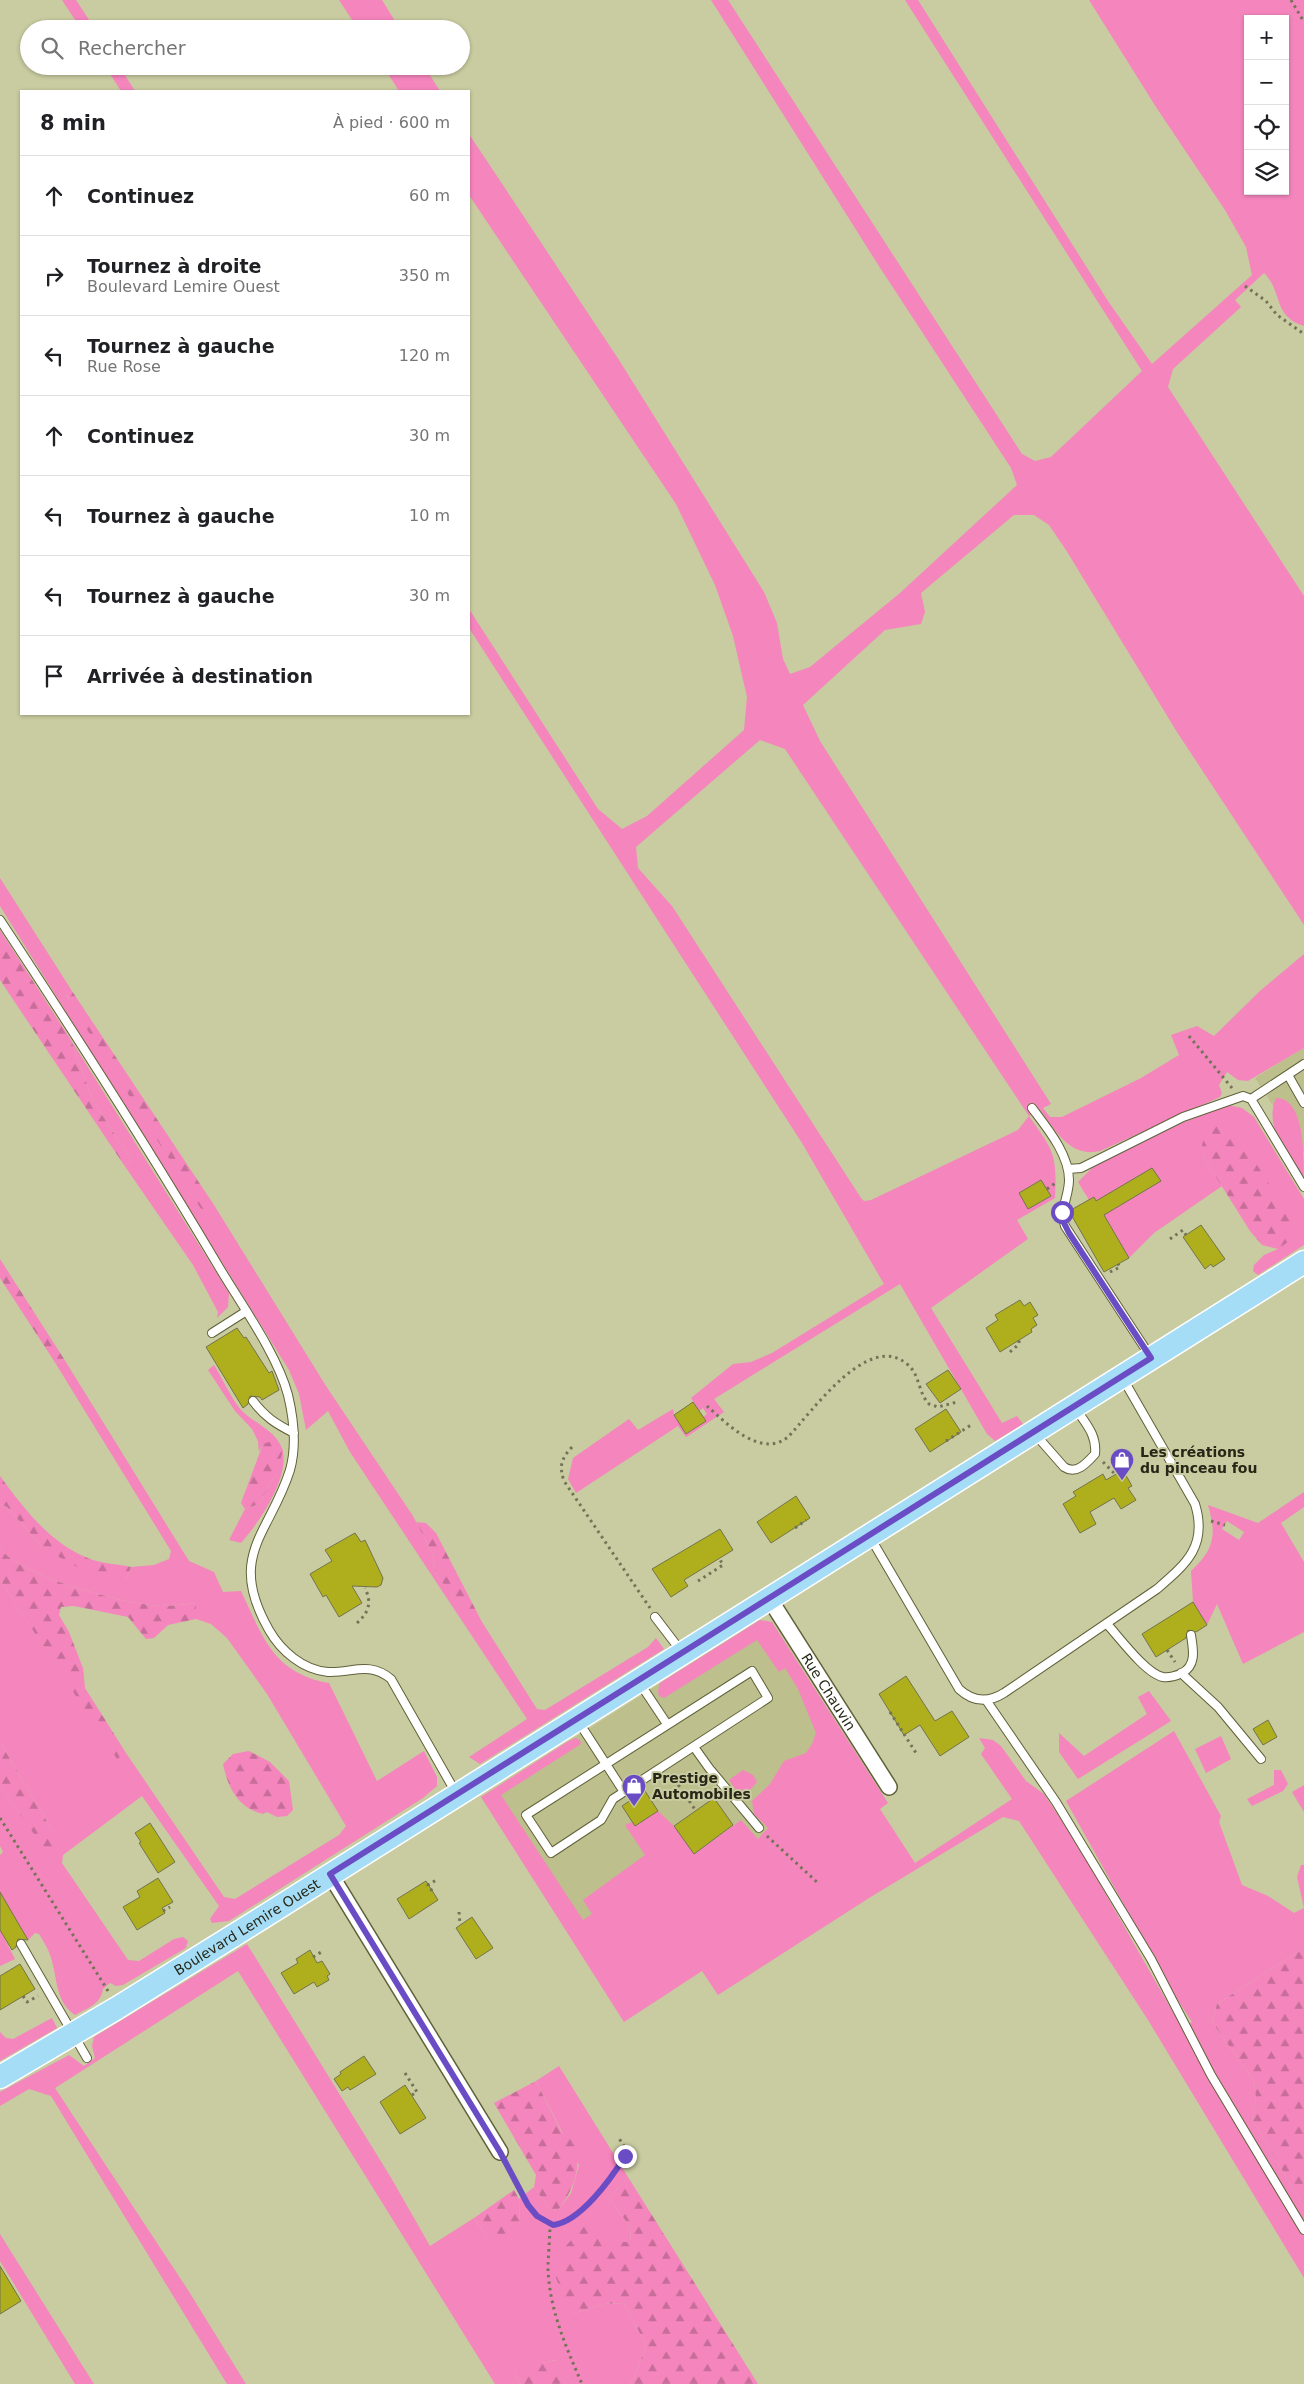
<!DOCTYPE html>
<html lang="fr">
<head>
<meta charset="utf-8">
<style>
	body { margin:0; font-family:"DejaVu Sans",sans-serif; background:#f2f2f2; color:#202124 }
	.controls { position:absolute; right:15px; top:15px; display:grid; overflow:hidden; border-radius:0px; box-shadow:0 1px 4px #0004 }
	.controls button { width:45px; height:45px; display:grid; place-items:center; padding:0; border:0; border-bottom:1px solid #e0e0e0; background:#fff; color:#202124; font:25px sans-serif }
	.stop { position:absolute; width:15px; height:15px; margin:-11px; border:4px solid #6a4cc5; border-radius:50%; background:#fff }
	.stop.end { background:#6a4cc5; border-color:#fff; box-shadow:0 1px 5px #0008 }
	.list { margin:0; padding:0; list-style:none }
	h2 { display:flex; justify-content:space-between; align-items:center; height:65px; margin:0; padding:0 20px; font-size:21px }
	h2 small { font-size:16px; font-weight:400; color:#757577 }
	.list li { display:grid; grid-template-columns:32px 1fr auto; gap:15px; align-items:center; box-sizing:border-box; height:80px; padding:0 20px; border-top:1px solid #e0e0e0 }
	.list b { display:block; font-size:19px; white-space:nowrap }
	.list p { margin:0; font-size:16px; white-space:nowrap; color:#757577 }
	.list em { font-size:16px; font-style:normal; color:#757577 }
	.icon { flex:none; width:28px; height:28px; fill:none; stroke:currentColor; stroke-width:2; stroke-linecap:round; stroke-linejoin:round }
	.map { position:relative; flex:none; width:1304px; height:2384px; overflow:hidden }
	.search { position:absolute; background:#fff; box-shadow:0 1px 4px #0004; left:20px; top:20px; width:450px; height:55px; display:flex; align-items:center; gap:12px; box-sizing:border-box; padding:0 18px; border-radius:28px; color:#757577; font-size:19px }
	.panel { position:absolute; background:#fff; box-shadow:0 1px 4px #0004; left:20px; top:90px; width:450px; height:625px; border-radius:0px }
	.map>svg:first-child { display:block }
</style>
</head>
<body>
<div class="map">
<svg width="1304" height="2384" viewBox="0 0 1304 2384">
	<defs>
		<pattern id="forest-firs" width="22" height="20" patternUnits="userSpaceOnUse" patternTransform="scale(1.25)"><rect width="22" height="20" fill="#f585bd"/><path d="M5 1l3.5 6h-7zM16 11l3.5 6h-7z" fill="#c66d99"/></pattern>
	</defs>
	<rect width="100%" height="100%" fill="#c9cba0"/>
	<!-- built -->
	<path fill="#bdbf8c" d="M1304 1048V1153L1255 1078Z
		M760 1620 842 1750 754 1813 768 1828 758 1839 741 1820 579 1934 481 1797Z"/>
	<!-- grass -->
	<path fill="#f585bd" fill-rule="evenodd" d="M62 0H76L95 29H81Z
		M339 0H382L400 29H358Z
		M711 0H728L1022 454 1035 461 1051 457 1142 371 905 0H918L1108 301 1152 364 1252 275 1246 247 1225 210 1156 107 1089 0H1304V326C1272 316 1283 291 1264 273L1235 300 1241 307 1173 369 1168 387 1304 596V925L1177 732 1066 550 1049 525 1034 515H1014L921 593 925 612 921 624 885 630 803 705 820 741 1051 1104 1043 1108 1050 1117H1062L1141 1078 1179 1055 1171 1035 1197 1026 1214 1036 1261 990 1304 954V1048L1248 1081 1238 1080 1227 1072 1219 1085 1222 1093 1220 1097 1100 1151C1070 1158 1056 1131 1040 1110L1029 1116C1054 1152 1057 1153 1055 1198L1017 1220 1028 1239 931 1308 1002 1423 1017 1416 1023 1424 995 1441 987 1434 900 1284 714 1399 724 1412 688 1436 686 1437 678 1426 576 1493 568 1479 573 1458 629 1419 638 1430 673 1409 674 1415 687 1434 706 1421 703 1417 707 1414 703 1408 699 1411 691 1398 733 1364 751 1362 772 1353 884 1284 802 1143 469 628V609L598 809 622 829 647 816 744 730 747 697 733 636 715 585 676 504 469 195V134L619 360 764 592 777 623 783 659 790 674 810 667 900 593 1017 485 1011 468 877 263ZM1248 19H1285V191H1248ZM760 740 785 749 1029 1116 1018 1130 871 1200 864 1201 861 1198 672 906 638 868 636 847ZM1041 1180 1051 1196 1028 1209 1019 1193Z
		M105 66H119L135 91H121Z
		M383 66H424L440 91H399Z
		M0 878 72 991 66 995 203 1211 214 1205 326 1386 413 1516 432 1553 437 1576 474 1621 482 1622 537 1709 545 1710 648 1647 656 1638 664 1649 480 1764 469 1757 527 1719 350 1452 328 1411 306 1430 299 1394 289 1370 0 906Z
		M71 1040 229 1293 228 1307 217 1318 218 1312 193 1265 124 1165 132 1161 93 1101Z
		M1276 1098C1304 1098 1304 1151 1304 1179 1289 1155 1263 1127 1276 1098Z
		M1228 1105 1242 1108 1254 1117 1304 1199V1245L1258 1275 1253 1271 1254 1265 1264 1255 1278 1249 1201 1153 1222 1186 1154 1233 1129 1258 1094 1197 1089 1200 1078 1182 1095 1165 1161 1131Z
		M64 1359 189 1561 214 1572 223 1592 241 1591C263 1637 273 1673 329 1683L377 1781 424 1751 437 1777V1786L423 1798 229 1921 212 1923 210 1919 219 1906 142 1796 63 1855 62 1863 128 1960 139 1961 174 1939 183 1937 188 1941 186 1948 123 1985 116 1986 110 1983 103 1989C101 2004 88 2008 75 2015 54 2001 58 1976 50 1955 48 1948 43 1941 39 1934L35 1933 28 1940 6 1902 0 1905V1855L3 1852 0 1846V1786L53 1860 52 1830 0 1742V1580L117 1758 126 1753 224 1897 235 1899 339 1835 346 1826 267 1694 227 1638 211 1624 196 1619 195 1603C184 1604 172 1606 161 1606 127 1605 19 1576 0 1548V1504L7 1507 43 1548 127 1578 131 1567 154 1565 169 1559 171 1551 56 1364Z
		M214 1365C223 1379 231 1399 242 1411 253 1422 273 1430 280 1444 295 1471 259 1523 241 1543L229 1540 245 1509 259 1504 276 1474 263 1444 259 1452 258 1441 252 1429 235 1411 208 1370Z
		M1304 1492V1507L1281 1523 1304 1562V1632L1243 1664 1217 1604 1207 1625 1193 1602 1191 1571C1214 1550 1217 1535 1208 1505L1258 1523ZM1227 1521 1244 1532 1239 1540 1222 1529Z
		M760 1620 772 1622 888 1803 880 1809 915 1863 1012 1799 981 1754 985 1748 979 1738 993 1740 1001 1746 1026 1781 1044 1794 1076 1842 1182 2028 1192 2022 1175 1996 1066 1801 1174 1731 1221 1816 1219 1822 1242 1885 1268 1896 1294 1913 1304 1908 1297 1877 1301 1865H1304V1948L1217 2004 1212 2022 1254 2081 1256 2099 1252 2119 1304 2207V2278L1148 2020 1019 1821 1003 1817 869 1898 718 1995 702 1971 624 2022 481 1797 567 1742 575 1738 580 1740 581 1744 501 1795 583 1920 592 1914 583 1900 645 1855 625 1825 658 1811 674 1826 694 1854 741 1820 758 1839 768 1828 754 1814 752 1801 770 1784 784 1761 806 1753 812 1744 816 1733 798 1689 785 1668 779 1672 757 1640 664 1698 659 1696 658 1691 660 1683Z
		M1149 1691 1171 1721 1078 1779 1059 1752V1733L1084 1756 1147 1714 1138 1697Z
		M1221 1736 1231 1759 1206 1773 1195 1749Z
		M743 1770 753 1775 757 1782 750 1790 740 1796 729 1780Z
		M1274 1770H1281L1288 1784 1283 1791 1252 1806 1247 1799 1274 1785Z
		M1304 1785V1812L1292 1792Z
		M0 1930 15 1959 0 1966Z
		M247 1944 390 2176 430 2246 474 2218 488 2238 520 2223 519 2199 534 2187 550 2210 559 2209 571 2193 579 2165 536 2081 559 2066 628 2177 609 2198 631 2228 630 2242H609L572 2314 604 2304 624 2303 646 2345 635 2376 629 2384H573L556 2360 542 2363 516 2376 521 2384H495L238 1971 55 2088 188 2290 246 2384H227L51 2096 29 2089 0 2106V2092L69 2055 84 2066 95 2058 92 2046 94 2037Z
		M52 2018 57 2028 0 2061V2032L6 2038 13 2039Z
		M0 2234 94 2384H75L0 2261Z"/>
	<!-- forest -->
	<path fill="url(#forest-firs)" d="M0 930 71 1040 93 1101 132 1161 124 1165 0 980Z
		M72 991 214 1205 203 1212 74 1009 66 994Z
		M1220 1124 1234 1127 1293 1224 1292 1239 1278 1249 1262 1245 1250 1231 1201 1153C1202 1138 1207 1132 1220 1124Z
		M0 1259 64 1359 56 1364 0 1278Z
		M275 1440 283 1450 276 1474 259 1504 245 1509 241 1503 263 1444Z
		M0 1476C25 1510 52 1546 93 1560 105 1564 119 1564 131 1567L127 1578 88 1573 43 1548 7 1507 0 1504Z
		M416 1522 426 1523 436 1533 482 1622H474L437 1576 432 1553Z
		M0 1548C19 1576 127 1605 161 1606 172 1606 184 1604 196 1603V1619L168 1625 154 1638 146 1639 128 1617 74 1606 61 1607 59 1615 69 1632 83 1668 85 1688 126 1753 117 1759 0 1580Z
		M0 1742 52 1830 55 1844 53 1861 0 1786Z
		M249 1751 270 1762 289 1781 293 1810 287 1816 277 1817 267 1812 263 1814C238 1808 228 1788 223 1764L233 1754Z
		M1304 1948V2207L1252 2119 1256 2099 1254 2081 1212 2022 1217 2004Z
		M536 2081 562 2133 578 2142C579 2170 576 2186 559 2209L550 2210 534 2187 536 2175 494 2103Z
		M628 2177 758 2384H629L635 2376 646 2345 624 2303 604 2304 572 2314 555 2276 564 2248 586 2224 609 2242H630L631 2228 609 2198Z
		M514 2190 519 2199 520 2223 503 2236 488 2238 474 2218Z
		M557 2360 573 2384H521L516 2376 521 2367Z"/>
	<!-- building -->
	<path fill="#afaf1e" stroke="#73744c" d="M1152 1168 1161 1181 1104 1215 1129 1258 1104 1272 1069 1211 1094 1197 1096 1201Z
		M1041 1180 1051 1196 1028 1209 1019 1193Z
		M1201 1225 1225 1259 1213 1267 1211 1264 1205 1269 1183 1237Z
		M1020 1300 1024 1306 1030 1302 1038 1315 1033 1318 1037 1325 1031 1329 1032 1332 1000 1352 986 1328 998 1320 995 1315Z
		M237 1328 244 1338 246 1337 269 1373 272 1371 279 1390 262 1400 260 1397 250 1396 248 1404 243 1408 206 1347Z
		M948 1370 961 1389 940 1403 926 1384Z
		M693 1402 706 1421 686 1434 674 1415Z
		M946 1409 961 1432 930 1452 915 1429Z
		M1123 1470 1132 1486 1128 1488 1136 1500 1121 1509 1114 1498 1090 1512 1096 1524 1080 1533 1063 1504 1076 1496 1073 1492 1103 1474 1106 1480Z
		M796 1496 810 1518 771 1543 757 1522Z
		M720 1529 733 1550 684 1580 688 1586 671 1597 652 1569Z
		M355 1533 361 1542 365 1540 383 1578 381 1585 377 1587 352 1586 362 1603 339 1617 326 1595 323 1597 310 1574 332 1561 325 1550Z
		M1193 1602 1207 1625 1196 1632 1188 1630 1186 1638 1156 1657 1142 1634Z
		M906 1676 935 1721 952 1711 969 1737 940 1756 920 1725 904 1735 879 1694Z
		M1268 1720 1277 1737 1263 1745 1253 1729Z
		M645 1791 658 1811 635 1826 622 1806Z
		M714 1798 733 1825 694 1854 674 1826Z
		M150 1823 175 1862 158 1873 139 1843 141 1842 135 1833Z
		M158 1878 173 1902 162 1908 165 1913 137 1930 123 1907 140 1897 137 1891Z
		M426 1881 438 1900 409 1919 397 1899Z
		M0 1892 28 1940 18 1939 16 1947 12 1950 0 1930Z
		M472 1917 493 1948 476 1959 456 1928Z
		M310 1950 317 1963 322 1961 330 1974 327 1976 329 1980 317 1987 314 1982 294 1994 281 1973 298 1963 296 1959Z
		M20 1964 35 1989 0 2010V1976Z
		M364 2056 376 2074 350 2090 348 2087 342 2091 334 2079 341 2074 340 2072Z
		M405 2085 426 2118 400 2134 380 2102Z
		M0 2266 21 2301 0 2314Z"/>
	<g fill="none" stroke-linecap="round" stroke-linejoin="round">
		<defs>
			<path id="lane" d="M0 920C74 1032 147 1146 216 1262 238 1300 277 1353 288 1395 294 1420 297 1445 290 1470 270 1534 226 1555 269 1630 281 1651 303 1670 328 1672 353 1673 369 1661 391 1679L456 1793
				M1304 1064 1251 1099 1304 1187
				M1288 1075 1304 1103
				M1032 1108C1047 1128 1069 1154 1069 1180 1069 1197 1059 1209 1065 1226L1150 1356
				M1068 1169 1081 1168 1183 1117 1243 1096 1251 1099
				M212 1333 245 1312
				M253 1401C265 1417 276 1424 294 1433
				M1035 1434 1064 1467C1076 1475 1086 1464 1095 1454 1097 1435 1086 1424 1076 1409
				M870 1537 959 1689C973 1702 988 1703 1004 1693L1157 1589C1186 1564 1208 1546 1195 1504L1122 1377
				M655 1617 681 1651
				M1107 1624C1119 1637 1146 1674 1163 1677 1170 1678 1176 1676 1182 1673 1197 1665 1193 1649 1191 1635
				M752 1671 768 1698 613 1799 601 1820 551 1853 526 1815Z
				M1181 1673 1218 1707 1261 1759
				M639 1682 667 1724
				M986 1700 1056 1802 1151 1959 1211 2075 1304 2230
				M578 1721 624 1792
				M694 1747 709 1768 759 1828
				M21 1944 87 2058"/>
			<g id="street">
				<path id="s1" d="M769 1598 889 1787"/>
				<path d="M330 1874 500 2152"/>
			</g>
			<g id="primary">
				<path id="s2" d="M0 2077 117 2008 265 1916 1304 1262"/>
			</g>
		</defs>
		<!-- lane casing -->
		<use href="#lane" stroke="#606139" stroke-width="10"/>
		<!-- street casing -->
		<use href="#street" stroke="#606139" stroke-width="18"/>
		<!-- primary casing -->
		<use href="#primary" stroke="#fff" stroke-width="25"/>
		<!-- path -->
		<path stroke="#737357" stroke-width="3" stroke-dasharray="2.5 4" stroke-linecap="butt" d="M1291 0 1304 22
			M1245 286 1266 301 1277 315 1304 334
			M1189 1036 1232 1088
			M1047 1189 1057 1182
			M1170 1239 1183 1230 1186 1235
			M1110 1272 1120 1267 1118 1264
			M1010 1352 1019 1344V1340
			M707 1406C726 1423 761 1459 788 1437 812 1412 868 1331 907 1364 920 1374 918 1393 929 1404L938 1407 957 1402
			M946 1441 971 1425
			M572 1447C561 1459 559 1466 564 1481L650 1608
			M1103 1462 1115 1474
			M1211 1521 1225 1525
			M795 1528 806 1520
			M698 1581 723 1565 719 1558
			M357 1623C369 1612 372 1603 365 1588
			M1167 1650 1175 1662
			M890 1712 916 1753
			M671 1774 696 1811
			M0 1818 108 1991
			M767 1836 818 1883
			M432 1891 428 1885 438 1879
			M163 1911 170 1907
			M459 1912 460 1925
			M313 1957 323 1951
			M23 1996 27 2002 38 1996
			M405 2073 417 2092 412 2095
			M507 2166C516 2182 532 2222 553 2225 571 2227 623 2170 625 2154 626 2147 622 2143 618 2137
			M550 2223C550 2239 548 2255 548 2270 550 2311 566 2347 582 2384"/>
		<!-- lane -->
		<use href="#lane" stroke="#fff" stroke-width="8"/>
		<!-- street -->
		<use href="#street" stroke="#fff" stroke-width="15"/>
		<!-- primary -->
		<use href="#primary" stroke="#a5ddf7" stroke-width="22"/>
	</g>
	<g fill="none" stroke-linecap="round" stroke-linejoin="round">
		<!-- route -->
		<path stroke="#6a4cc5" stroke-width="6" d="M625 2156C611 2179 580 2222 553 2225L537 2216 528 2205 500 2152 330 1874 1151 1358 1069 1233 1062 1219V1212"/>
	</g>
	<!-- icons -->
	<defs>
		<symbol id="shop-pin" viewBox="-11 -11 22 30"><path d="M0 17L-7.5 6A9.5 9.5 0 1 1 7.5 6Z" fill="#6a4cc5" stroke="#c9cba0"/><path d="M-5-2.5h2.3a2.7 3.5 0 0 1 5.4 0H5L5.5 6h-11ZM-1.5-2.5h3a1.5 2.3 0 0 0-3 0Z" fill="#fff"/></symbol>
	</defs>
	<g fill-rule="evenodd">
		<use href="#shop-pin" x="1108" y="1446" width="28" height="38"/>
		<use href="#shop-pin" x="620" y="1772" width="28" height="38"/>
	</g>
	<g text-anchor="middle" stroke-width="4" stroke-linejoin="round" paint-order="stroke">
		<!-- poi labels -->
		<g font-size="14" font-weight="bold" fill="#272717" stroke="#c9cba0" text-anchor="start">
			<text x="1140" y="1457">Les créations<tspan x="1140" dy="16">du pinceau fou</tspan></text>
			<text x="652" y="1783">Prestige<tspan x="652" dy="16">Automobiles</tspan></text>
		</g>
		<!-- street labels -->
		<g font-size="14" fill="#272717" stroke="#c9cba0">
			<text dy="5" stroke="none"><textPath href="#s1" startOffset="111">Rue Chauvin</textPath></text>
			<text dy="5" stroke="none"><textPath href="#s2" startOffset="289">Boulevard Lemire Ouest</textPath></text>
		</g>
	</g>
</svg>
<div class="controls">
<button>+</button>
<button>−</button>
<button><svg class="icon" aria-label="locate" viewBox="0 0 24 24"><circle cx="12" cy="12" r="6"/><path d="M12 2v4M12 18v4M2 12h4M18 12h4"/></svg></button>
<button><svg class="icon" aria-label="layers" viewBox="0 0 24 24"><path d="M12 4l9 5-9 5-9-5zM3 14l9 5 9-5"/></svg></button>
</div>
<div class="stop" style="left:1062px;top:1212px"></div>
<div class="stop end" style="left:625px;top:2156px"></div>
<div class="search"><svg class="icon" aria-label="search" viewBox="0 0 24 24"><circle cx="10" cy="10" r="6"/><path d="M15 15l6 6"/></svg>Rechercher</div>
<section class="panel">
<h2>8 min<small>À pied · 600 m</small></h2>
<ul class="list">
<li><svg class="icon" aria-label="ahead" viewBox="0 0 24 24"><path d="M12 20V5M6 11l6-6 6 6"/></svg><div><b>Continuez</b></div><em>60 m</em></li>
<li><svg class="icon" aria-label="right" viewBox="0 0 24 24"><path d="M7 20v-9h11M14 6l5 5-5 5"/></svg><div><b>Tournez à droite</b><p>Boulevard Lemire Ouest</p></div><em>350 m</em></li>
<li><svg class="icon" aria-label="left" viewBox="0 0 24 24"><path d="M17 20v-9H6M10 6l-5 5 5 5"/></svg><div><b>Tournez à gauche</b><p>Rue Rose</p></div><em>120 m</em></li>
<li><svg class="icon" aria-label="ahead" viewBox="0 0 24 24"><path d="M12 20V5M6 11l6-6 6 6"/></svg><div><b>Continuez</b></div><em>30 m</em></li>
<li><svg class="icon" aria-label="left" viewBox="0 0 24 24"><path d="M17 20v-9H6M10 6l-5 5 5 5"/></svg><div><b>Tournez à gauche</b></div><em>10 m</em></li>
<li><svg class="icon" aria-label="left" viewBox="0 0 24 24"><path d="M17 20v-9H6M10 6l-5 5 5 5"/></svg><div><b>Tournez à gauche</b></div><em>30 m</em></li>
<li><svg class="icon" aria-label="arrive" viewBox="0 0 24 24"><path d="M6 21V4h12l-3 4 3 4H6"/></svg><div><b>Arrivée à destination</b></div></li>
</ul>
</section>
</div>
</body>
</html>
